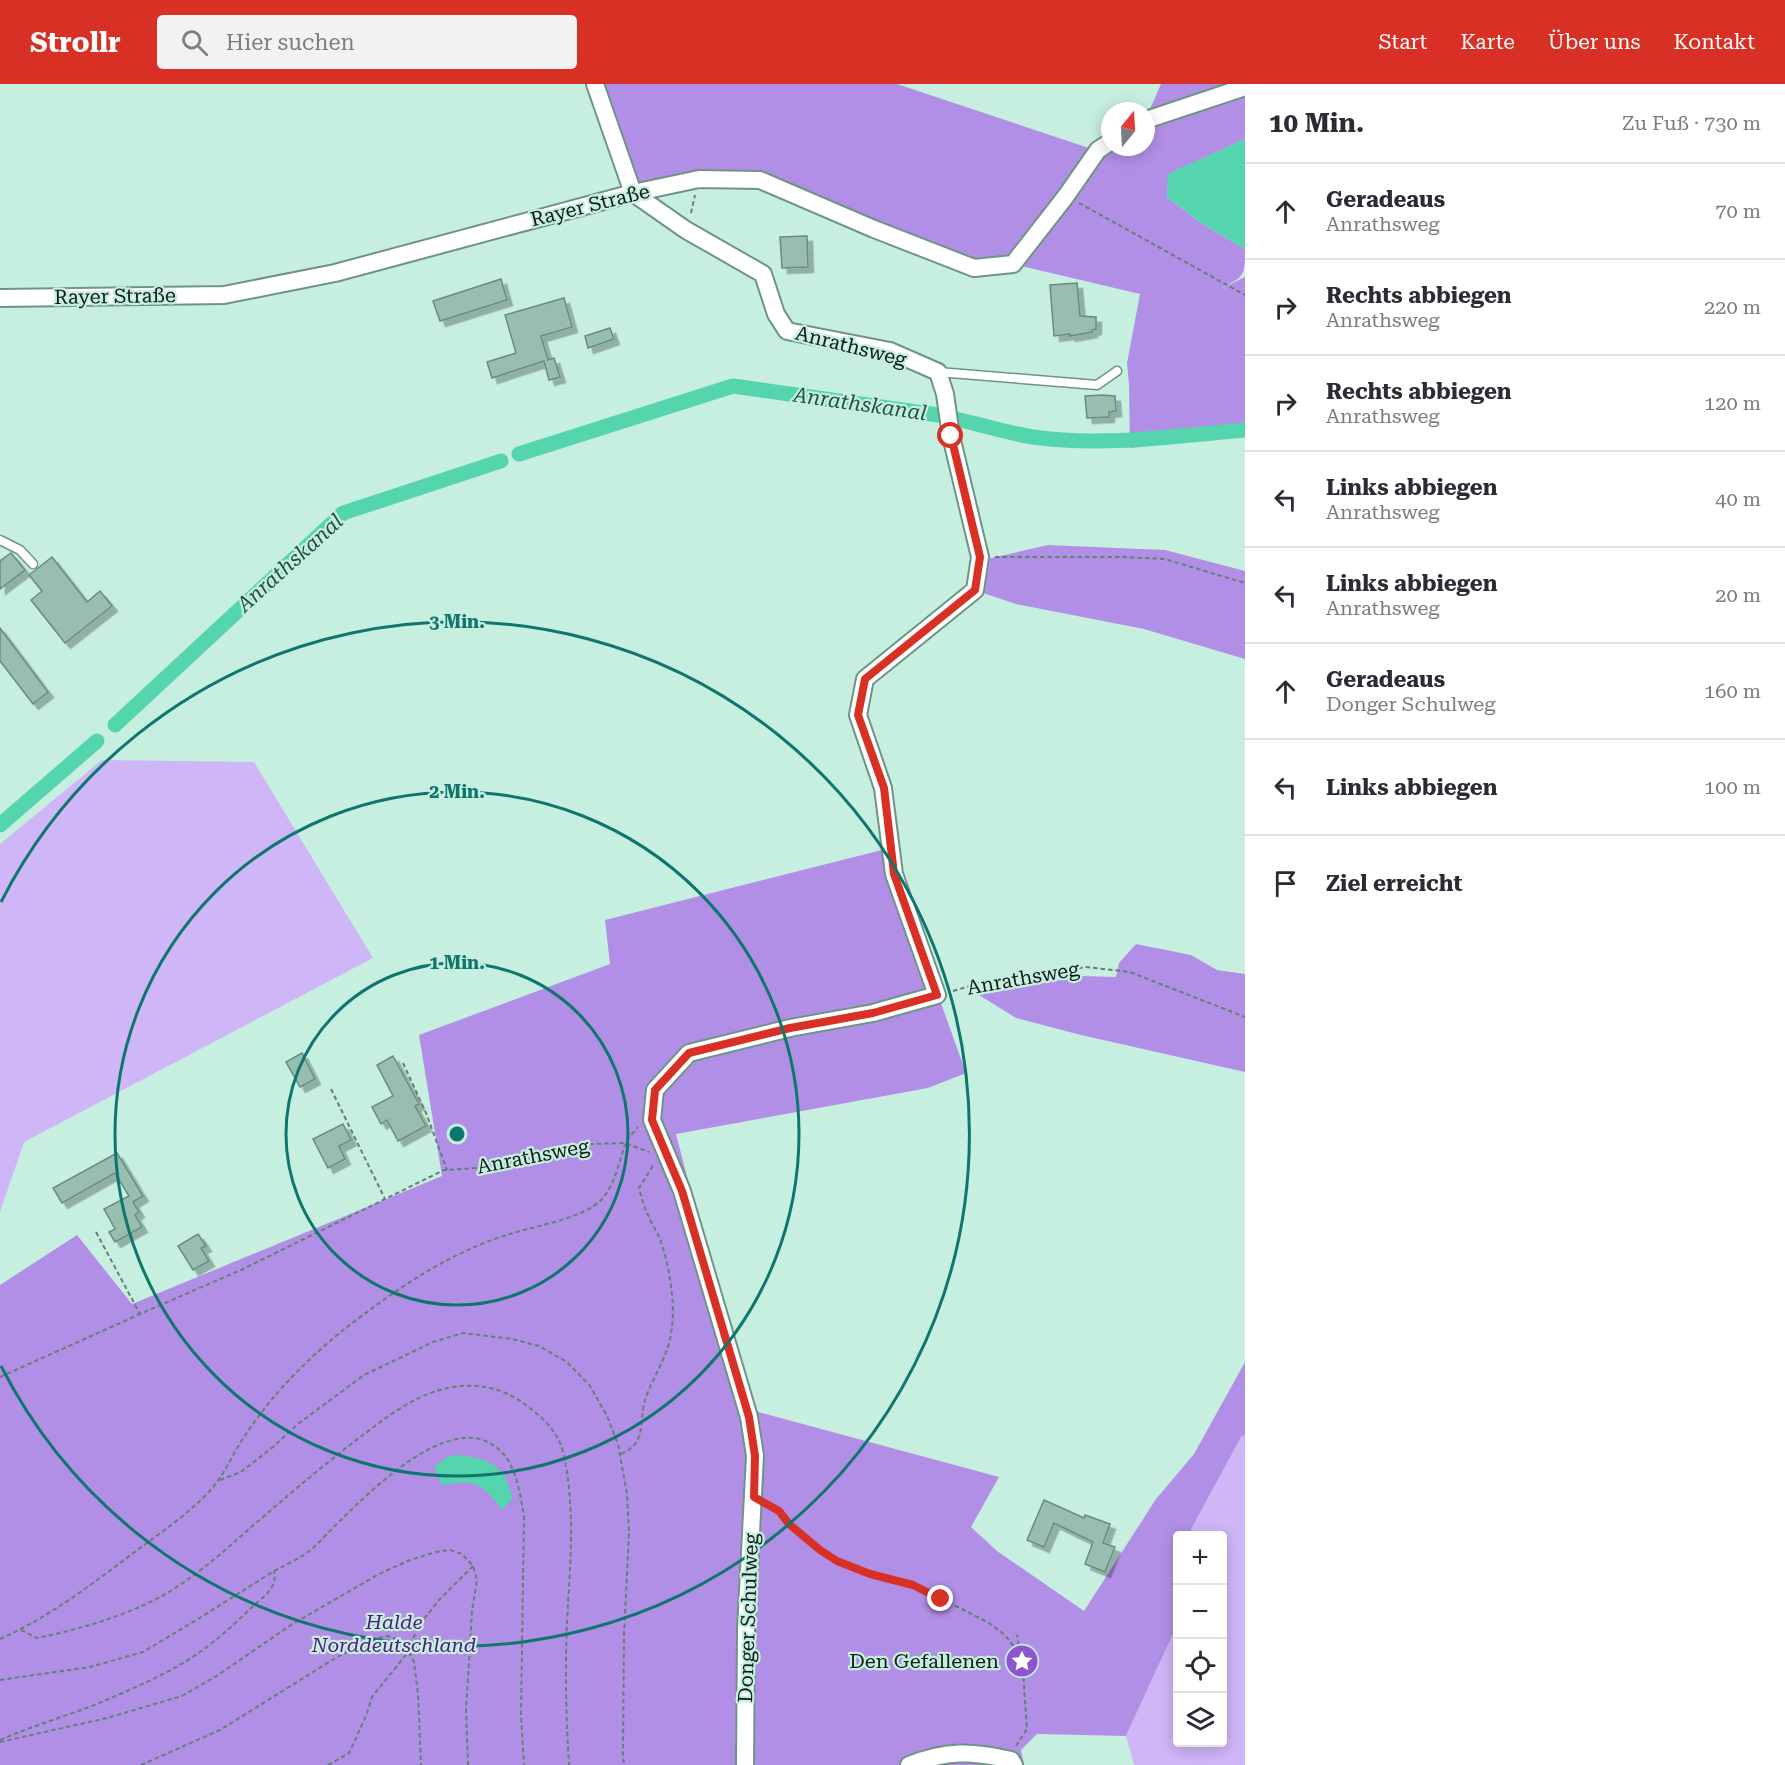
<!DOCTYPE html>
<html lang="de">
<head>
<meta charset="utf-8">
<style>
	body { margin:0; font-family:"Roboto Serif",serif; background:#f2f2f3; color:#2b2b33 }
	.controls { position:absolute; right:18px; bottom:18px; display:grid; overflow:hidden; border-radius:6px; box-shadow:0 3px 15px #0003 }
	.controls button { width:54px; height:54px; display:grid; place-items:center; padding:0; border:0; border-bottom:2px solid #e1e1e2; background:#fff; color:#2b2b33; font:30px sans-serif }
	.compass { position:absolute; left:1101px; top:18px; width:54px; height:54px; border-radius:50%; background:#fff; box-shadow:0 3px 15px #0003; rotate:18deg }
	.stop { position:absolute; width:18px; height:18px; margin:-14px; border:4px solid #d93025; border-radius:50%; background:#fff }
	.stop.end { background:#d93025; border-color:#fff; box-shadow:0 2px 6px #0008 }
	.list { margin:0; padding:0; list-style:none }
	h2 { display:flex; justify-content:space-between; align-items:center; height:78px; margin:0; padding:0 24px; font-size:26px }
	h2 small { font-size:20px; font-weight:400; color:#7c7c81 }
	.list li { display:grid; grid-template-columns:39px 1fr auto; gap:18px; align-items:center; box-sizing:border-box; height:96px; padding:0 24px; border-top:2px solid #e1e1e2 }
	.list b { display:block; font-size:22px; white-space:nowrap }
	.list p { margin:0; font-size:20px; white-space:nowrap; color:#7c7c81 }
	.list em { font-size:20px; font-style:normal; color:#7c7c81 }
	.icon { flex:none; width:33px; height:33px; fill:none; stroke:currentColor; stroke-width:2; stroke-linecap:round; stroke-linejoin:round }
	.map { position:relative; flex:none; width:1245px; height:1681px; overflow:hidden }
	header { display:flex; align-items:center; gap:36px; box-sizing:border-box; height:84px; padding:0 30px; background:#d93025; color:#fff }
	header strong { font-size:28px }
	nav { display:flex; gap:33px; margin-inline-start:auto; font-size:21px }
	.search { width:420px; height:54px; background:#f2f2f3; display:flex; align-items:center; gap:15px; box-sizing:border-box; padding:0 21px; border-radius:6px; color:#7c7c81; font-size:22px }
	main { display:flex }
	aside { flex:1; background:#fff }
	.map>svg:first-child { display:block }
</style>
</head>
<body>
<header>
<strong>Strollr</strong>
<div class="search"><svg class="icon" aria-label="search" viewBox="0 0 24 24"><circle cx="10" cy="10" r="6"/><path d="M15 15l6 6"/></svg>Hier suchen</div>
<nav><a>Start</a><a>Karte</a><a>Über uns</a><a>Kontakt</a></nav>
</header>
<main>
<div class="map">
<svg width="1245" height="1681" viewBox="0 0 1245 1681">
	<defs>
		<filter id="shadow"><feDropShadow dx="5.5" dy="5.5" stdDeviation="0" flood-color="#0004"/></filter>
	</defs>
	<rect width="100%" height="100%" fill="#c7efdf"/>
	<!-- green -->
	<path fill="#cfb6f7" d="M102 676 254 678 373 874 24 1058 0 1128V760Z
		M1245 1351V1681H1134L1126 1652 1177 1541 1178 1658H1222V1452L1188 1451 1241 1353Z"/>
	<!-- forest -->
	<path fill="#b28fe6" d="M586 0H897L1113 72 1098 66 1110 63H1146V34L1161 0H1245V55L1169 90 1167 113 1201 139 1245 165C1245 194 1244 192 1220 205L1245 193V352L1130 364 1129 300 1127 279 1140 210 1013 180 974 184 760 96 633 109Z
		M1048 461 1165 466 1245 487V575L1144 545 1016 520 971 505 974 478Z
		M886 765 966 989 928 1004 676 1050 747 1325 999 1393 971 1443 997 1467 1084 1527 1156 1415 1194 1370 1245 1278V1351L1241 1353 1188 1451 1178 1452 1177 1469 1174 1476 1177 1516V1541L1126 1652 1037 1650 1021 1666 1024 1681H0V1201L77 1151 132 1220 442 1092 419 951 610 880 605 836Z
		M1136 860 1191 871 1217 886 1245 890V988L1081 951 1016 934 979 911 1082 892 1116 893 1119 879Z"/>
	<!-- water -->
	<path fill="#55d5ad" d="M1245 55V165L1201 139 1167 113 1168 90Z
		M456 1371C489 1374 506 1381 512 1415L502 1426C483 1399 474 1395 442 1401L434 1383 447 1373Z"/>
	<g fill="none" stroke-linecap="round" stroke-linejoin="round">
		<!-- canal -->
		<path stroke="#55d5ad" stroke-width="15" d="M519 370 733 302 938 331C970 337 1001 348 1033 353 1103 363 1175 352 1245 346
			M115 641 343 429 501 377
			M0 741 97 657"/>
	</g>
	<!-- building -->
	<path fill="#97beaf" stroke="#688d7f" stroke-width="1.5" filter="url(#shadow)" d="M807 152 808 183 782 184 780 153Z
		M501 195 507 216 440 237 433 217Z
		M1077 199 1080 232 1096 233V245L1092 246V248L1070 252V250L1054 252 1050 201Z
		M564 214 572 243 541 252 548 276 554 274 560 293 549 296 544 277 492 294 487 278 516 269 505 231Z
		M610 244 614 255 588 264 585 252Z
		M1102 311 1115 312 1116 327 1109 328V333L1087 334 1085 312Z
		M11 469 25 486 0 505V477Z
		M52 473 87 518 100 507 112 522 65 559 31 516 42 507 29 491Z
		M0 544 48 608 33 620 0 577Z
		M302 969 315 995 300 1003 286 978Z
		M393 972 419 1020 415 1022 426 1042 398 1057 387 1036 381 1040 372 1023 393 1012 377 981Z
		M343 1040 351 1056 339 1062 345 1075 328 1084 313 1055Z
		M117 1069 143 1112 133 1118 139 1128 135 1131 142 1143 115 1158 109 1148 115 1145 104 1125 129 1112 115 1089 62 1119 53 1104Z
		M198 1150 206 1162 201 1164 209 1177 193 1186 178 1162Z
		M1044 1416 1084 1434 1085 1431 1110 1440 1103 1459 1115 1463 1105 1488 1085 1480 1093 1458 1054 1439 1044 1463 1027 1456Z"/>
	<g fill="none" stroke-linecap="round" stroke-linejoin="round">
		<defs>
			<path id="service" d="M938 288 1097 301 1117 287
				M0 456 20 466 33 480"/>
			<path id="minor" d="M595 0 633 109
				M1146 36 1245 3
				M633 109 686 146 763 190 776 230 787 247 890 267 938 288 945 310 951 352 980 473 975 506 865 595 858 631 883 704 894 790 937 911 873 929 790 944 689 969 655 1006 652 1036 682 1107 749 1333 755 1372 746 1545 745 1681
				M0 214 224 211 335 189 633 109 699 95 760 96 874 145 974 184 1013 180 1066 112 1098 66 1110 58
				M909 1681C947 1666 973 1667 1011 1676L1014 1681"/>
		</defs>
		<!-- service casing -->
		<use href="#service" stroke="#6f9485" stroke-width="11"/>
		<!-- minor casing -->
		<use href="#minor" stroke="#6f9485" stroke-width="20"/>
		<!-- path -->
		<path stroke="#657f75" stroke-width="2" stroke-dasharray="4.5 3" stroke-linecap="butt" d="M1079 119 1245 211
			M691 129 695 111
			M995 473H1123L1165 475 1245 499
			M953 907 980 899 1086 883 1130 888 1245 933
			M403 979 426 1029 447 1086
			M331 1005 385 1115
			M96 1148 140 1230 243 1185 444 1086 495 1083 590 1060 625 1059 649 1068
			M0 1293 140 1230
			M621 1370C645 1360 640 1341 644 1320 650 1297 665 1278 670 1255 677 1226 670 1183 660 1155 657 1147 651 1139 648 1131 644 1122 641 1113 639 1104L654 1080
			M220 1396 241 1388 273 1363 298 1340 364 1291 433 1258 463 1249 512 1255 539 1262 567 1278 590 1302 607 1332 618 1360 627 1410 629 1449 624 1551 623 1671 624 1681
			M767 1420 779 1427 789 1440 820 1466 837 1477 870 1490 913 1501 962 1525 989 1539 1005 1551 1020 1571
			M21 1546 37 1554C80 1545 123 1533 162 1512 194 1494 222 1469 249 1445 285 1414 321 1383 359 1354 383 1336 410 1314 440 1306 470 1297 501 1302 526 1321 542 1333 558 1347 563 1368 576 1424 570 1481 567 1538 565 1585 566 1634 569 1681
			M0 1555C50 1533 96 1497 140 1464 163 1447 195 1425 213 1403 226 1388 233 1369 244 1353 270 1313 305 1277 342 1247 381 1217 423 1186 468 1166 481 1160 496 1154 510 1150 535 1142 585 1134 602 1115 615 1100 619 1078 625 1061 627 1054 634 1048 638 1043
			M0 1596 90 1583 143 1568 198 1535 274 1487C287 1480 301 1474 313 1464 323 1455 332 1444 342 1435 372 1405 438 1341 483 1356 496 1361 507 1371 512 1384 519 1399 521 1416 524 1432L521 1631 524 1681
			M0 1656C36 1640 75 1630 111 1614 141 1601 173 1587 200 1568 218 1555 236 1539 252 1523 263 1513 278 1504 274 1487
			M0 1658 107 1634 182 1612 218 1591 291 1541 379 1490 410 1476 436 1468 450 1466 462 1470 473 1482 477 1496 472 1527 469 1579 466 1625 468 1681
			M1016 1662 1027 1645 1023 1587 1017 1551
			M141 1681 220 1646 337 1573 375 1555 387 1552 397 1555 404 1559 414 1578 418 1610 421 1681
			M328 1681 349 1669 366 1632 372 1613 409 1567 417 1544 439 1516 473 1482"/>
		<!-- service -->
		<use href="#service" stroke="#fff" stroke-width="8"/>
		<!-- minor -->
		<use href="#minor" stroke="#fff" stroke-width="16"/>
	</g>
	<g fill="none" stroke-linecap="round" stroke-linejoin="round">
		<!-- route -->
		<path stroke="#d93025" stroke-width="8" d="M941 1515 913 1501 870 1490 837 1477 820 1466 789 1440 779 1427 754 1413 755 1372 749 1333 682 1107 652 1036 655 1006 689 969 790 944 873 929 937 911 894 790 884 704 858 631 865 595 975 506 980 473 951 352"/>
	</g>
	<!-- distance rings -->
	<g fill="none" stroke="#0f766e" stroke-width="3">
		<circle cx="457" cy="1050" r="171"/>
		<circle cx="457" cy="1050" r="342"/>
		<path d="M1 818A512 512 0 1 1 1 1282"/>
	</g>
	<!-- icons -->
	<defs>
		<symbol id="sight-disc" viewBox="-11 -11 22 22"><circle r="9.5" fill="#8d56ce" stroke="#c7efdf"/><path d="M0-6L1.8-2.2L6-1.7L2.9 1.2L3.7 5.4L0 3.3L-3.7 5.4L-2.9 1.2L-6-1.7L-1.8-2.2Z" fill="#fff"/></symbol>
	</defs>
	<g fill-rule="evenodd">
		<use href="#sight-disc" x="1003" y="1558" width="38" height="38"/>
	</g>
	<g text-anchor="middle" stroke-width="4.5" stroke-linejoin="round" paint-order="stroke">
		<!-- street labels -->
		<g font-size="20" fill="#0e1d18" stroke="#c7efdf">
			<text transform="translate(590 121) rotate(-14)" y="7">Rayer Straße</text>
			<text transform="translate(115 212) rotate(-1)" y="7">Rayer Straße</text>
			<text transform="translate(851 262) rotate(14)" y="7">Anrathsweg</text>
			<text transform="translate(1023 894) rotate(-10)" y="7">Anrathsweg</text>
			<text transform="translate(533 1072) rotate(-11)" y="7">Anrathsweg</text>
			<text transform="translate(748 1534) rotate(-88)" y="7">Donger Schulweg</text>
		</g>
		<!-- park labels -->
		<g font-size="20" font-style="italic" fill="#4d187e" stroke="#c7efdf">
			<text x="394" y="1545">Halde<tspan x="394" dy="23">Norddeutschland</tspan></text>
		</g>
		<!-- poi labels -->
		<g font-size="20" fill="#0e1d18" stroke="#c7efdf" text-anchor="end">
			<text x="999" y="1584">Den Gefallenen</text>
		</g>
		<!-- water labels -->
		<g font-size="21" font-style="italic" fill="#1d5241" stroke="#c7efdf">
			<text transform="translate(860 320) rotate(8)" y="7">Anrathskanal</text>
			<text transform="translate(290 479) rotate(-42)" y="7">Anrathskanal</text>
		</g>
	</g>
	<circle cx="457" cy="1050" r="9" fill="#0f766e" stroke="#c7efdf" stroke-width="3"/>
	<g font-size="18" text-anchor="middle" font-weight="bold" fill="#0f766e" stroke="#c7efdf" stroke-width="4.5" stroke-linejoin="round" paint-order="stroke">
		<text x="457" y="544">3 Min.</text>
		<text x="457" y="714">2 Min.</text>
		<text x="457" y="885">1 Min.</text>
	</g>
</svg>
<div class="controls">
<button>+</button>
<button>−</button>
<button><svg class="icon" aria-label="locate" viewBox="0 0 24 24"><circle cx="12" cy="12" r="6"/><path d="M12 2v4M12 18v4M2 12h4M18 12h4"/></svg></button>
<button><svg class="icon" aria-label="layers" viewBox="0 0 24 24"><path d="M12 4l9 5-9 5-9-5zM3 14l9 5 9-5"/></svg></button>
</div>
<svg class="compass" viewBox="-18 -18 36 36"><path d="M0-13l5 13h-10z" fill="#e53935"/><path d="M0 13l5-13h-10z" fill="#7c7c81"/></svg>
<div class="stop" style="left:951px;top:352px"></div>
<div class="stop end" style="left:941px;top:1515px"></div>
</div>
<aside>
<h2>10 Min.<small>Zu Fuß · 730 m</small></h2>
<ul class="list">
<li><svg class="icon" aria-label="ahead" viewBox="0 0 24 24"><path d="M12 20V5M6 11l6-6 6 6"/></svg><div><b>Geradeaus</b><p>Anrathsweg</p></div><em>70 m</em></li>
<li><svg class="icon" aria-label="right" viewBox="0 0 24 24"><path d="M7 20v-9h11M14 6l5 5-5 5"/></svg><div><b>Rechts abbiegen</b><p>Anrathsweg</p></div><em>220 m</em></li>
<li><svg class="icon" aria-label="right" viewBox="0 0 24 24"><path d="M7 20v-9h11M14 6l5 5-5 5"/></svg><div><b>Rechts abbiegen</b><p>Anrathsweg</p></div><em>120 m</em></li>
<li><svg class="icon" aria-label="left" viewBox="0 0 24 24"><path d="M17 20v-9H6M10 6l-5 5 5 5"/></svg><div><b>Links abbiegen</b><p>Anrathsweg</p></div><em>40 m</em></li>
<li><svg class="icon" aria-label="left" viewBox="0 0 24 24"><path d="M17 20v-9H6M10 6l-5 5 5 5"/></svg><div><b>Links abbiegen</b><p>Anrathsweg</p></div><em>20 m</em></li>
<li><svg class="icon" aria-label="ahead" viewBox="0 0 24 24"><path d="M12 20V5M6 11l6-6 6 6"/></svg><div><b>Geradeaus</b><p>Donger Schulweg</p></div><em>160 m</em></li>
<li><svg class="icon" aria-label="left" viewBox="0 0 24 24"><path d="M17 20v-9H6M10 6l-5 5 5 5"/></svg><div><b>Links abbiegen</b></div><em>100 m</em></li>
<li><svg class="icon" aria-label="arrive" viewBox="0 0 24 24"><path d="M6 21V4h12l-3 4 3 4H6"/></svg><div><b>Ziel erreicht</b></div></li>
</ul>
</aside>
</main>
</body>
</html>
